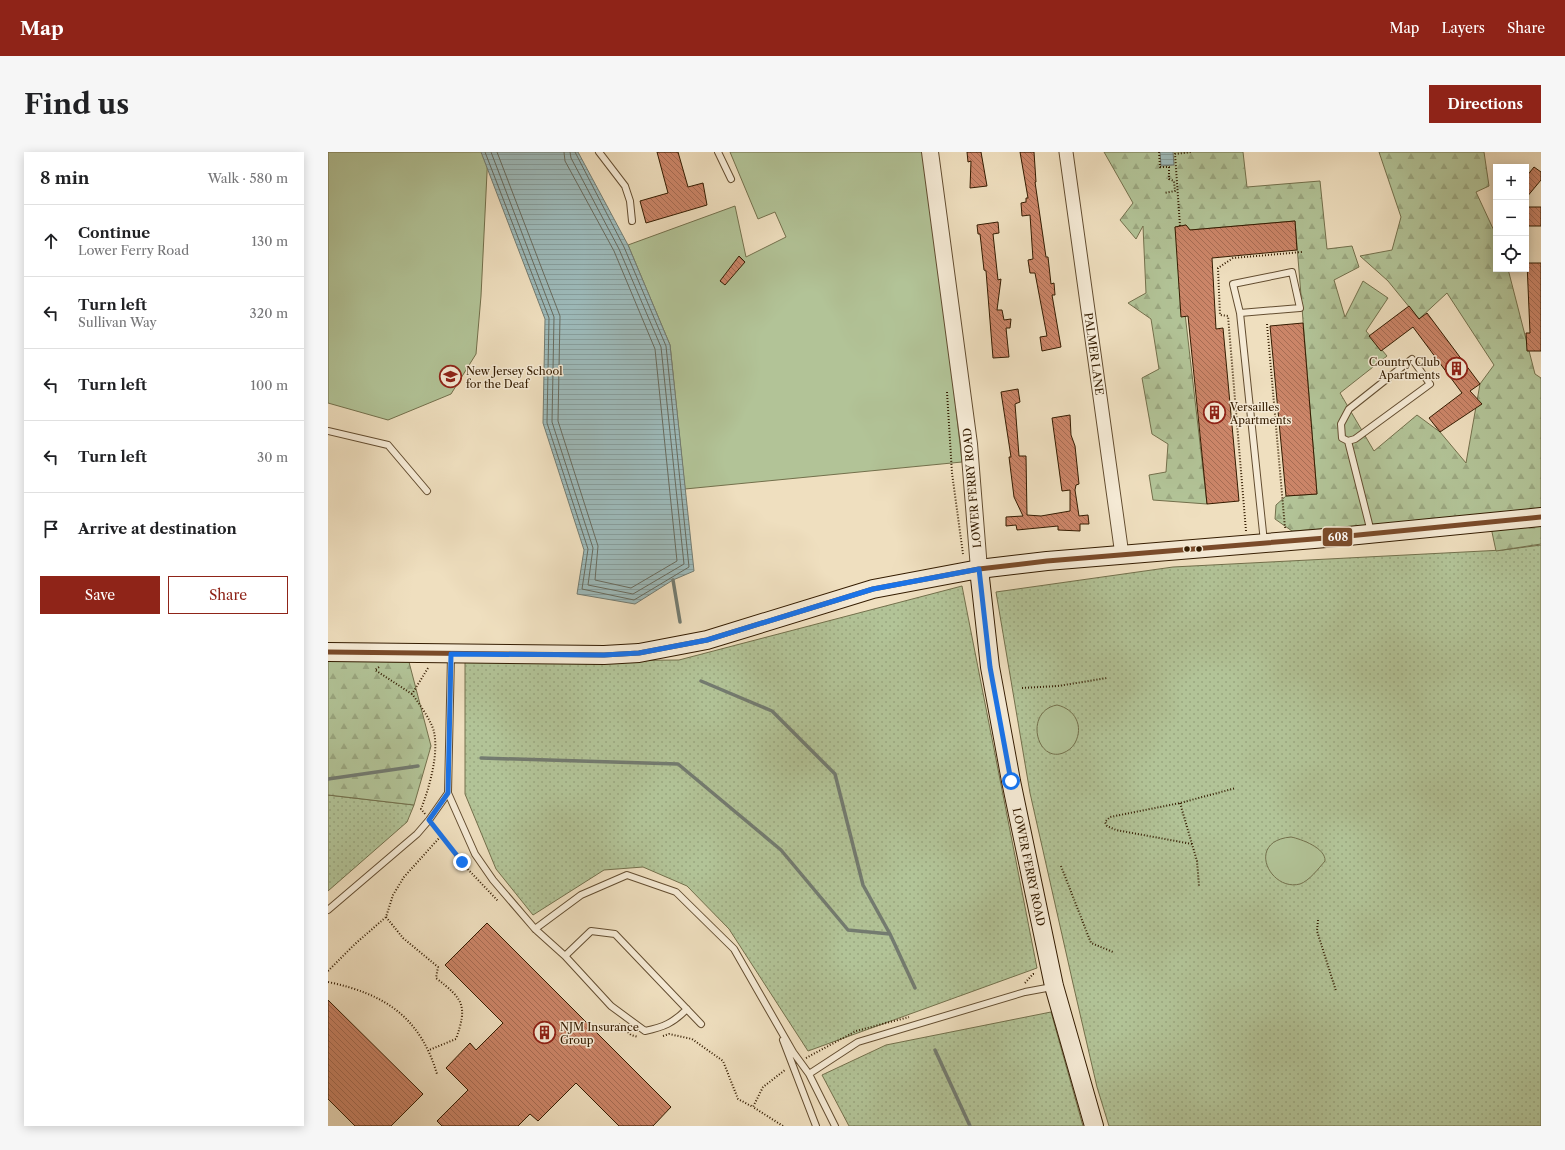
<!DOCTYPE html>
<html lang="en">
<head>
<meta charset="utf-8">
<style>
	body { margin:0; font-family:"Libre Caslon Text",serif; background:#f6f6f6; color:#202124 }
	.controls { position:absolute; right:12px; top:12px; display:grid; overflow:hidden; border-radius:0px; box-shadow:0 2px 10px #0003 }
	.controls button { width:36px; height:36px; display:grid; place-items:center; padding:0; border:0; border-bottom:1px solid #e0e0e0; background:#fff; color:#202124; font:20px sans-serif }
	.stop { position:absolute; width:12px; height:12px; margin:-9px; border:3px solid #1a73e8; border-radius:50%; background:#fff }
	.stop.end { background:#1a73e8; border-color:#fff; box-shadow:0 1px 4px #0008 }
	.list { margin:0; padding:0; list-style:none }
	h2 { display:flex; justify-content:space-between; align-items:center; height:52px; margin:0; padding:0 16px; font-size:17px }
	h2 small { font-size:13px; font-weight:400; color:#757577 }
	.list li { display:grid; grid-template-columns:26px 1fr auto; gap:12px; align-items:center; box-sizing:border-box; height:72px; padding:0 16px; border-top:1px solid #e0e0e0 }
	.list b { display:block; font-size:15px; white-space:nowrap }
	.list p { margin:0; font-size:13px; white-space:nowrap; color:#757577 }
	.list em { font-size:13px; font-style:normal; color:#757577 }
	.actions { display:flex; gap:8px; padding:12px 16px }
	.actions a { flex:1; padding:9px 0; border:1px solid #8f2418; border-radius:0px; text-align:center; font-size:14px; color:#8f2418 }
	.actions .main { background:#8f2418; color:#fff }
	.icon { flex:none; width:22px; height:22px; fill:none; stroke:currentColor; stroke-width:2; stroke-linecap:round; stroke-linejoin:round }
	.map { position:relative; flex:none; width:1213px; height:974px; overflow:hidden; border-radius:0px }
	header { display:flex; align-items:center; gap:24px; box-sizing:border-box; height:56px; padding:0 20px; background:#8f2418; color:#fff }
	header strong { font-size:19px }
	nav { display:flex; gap:22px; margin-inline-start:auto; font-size:14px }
	.intro { display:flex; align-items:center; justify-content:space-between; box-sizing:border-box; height:96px; padding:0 24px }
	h1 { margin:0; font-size:28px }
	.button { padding:10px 18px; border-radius:0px; background:#8f2418; color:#fff; font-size:14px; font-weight:700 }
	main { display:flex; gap:24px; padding:0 24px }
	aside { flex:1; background:#fff; border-radius:0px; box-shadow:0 2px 10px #0003 }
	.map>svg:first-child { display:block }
</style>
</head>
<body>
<header>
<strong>Map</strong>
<nav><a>Map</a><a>Layers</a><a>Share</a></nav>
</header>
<div class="intro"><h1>Find us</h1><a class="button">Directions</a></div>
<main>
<aside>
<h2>8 min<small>Walk · 580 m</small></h2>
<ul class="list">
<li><svg class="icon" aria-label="ahead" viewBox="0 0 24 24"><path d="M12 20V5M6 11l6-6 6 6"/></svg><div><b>Continue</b><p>Lower Ferry Road</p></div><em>130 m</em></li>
<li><svg class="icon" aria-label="left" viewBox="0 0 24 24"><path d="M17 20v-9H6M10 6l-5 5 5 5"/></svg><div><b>Turn left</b><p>Sullivan Way</p></div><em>320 m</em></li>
<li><svg class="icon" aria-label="left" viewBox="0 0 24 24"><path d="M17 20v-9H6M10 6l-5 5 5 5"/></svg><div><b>Turn left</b></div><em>100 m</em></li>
<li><svg class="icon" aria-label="left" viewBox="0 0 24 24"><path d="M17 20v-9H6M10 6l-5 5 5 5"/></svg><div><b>Turn left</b></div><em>30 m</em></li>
<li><svg class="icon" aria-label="arrive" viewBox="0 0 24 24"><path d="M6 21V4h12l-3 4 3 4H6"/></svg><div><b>Arrive at destination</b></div></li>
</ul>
<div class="actions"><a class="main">Save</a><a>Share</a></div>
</aside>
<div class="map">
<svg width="1213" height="974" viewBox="0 0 1213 974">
	<defs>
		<pattern id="grass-dots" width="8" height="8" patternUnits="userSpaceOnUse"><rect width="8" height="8" fill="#b2c397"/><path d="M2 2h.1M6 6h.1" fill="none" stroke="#9aa780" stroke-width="1.8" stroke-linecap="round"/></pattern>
		<pattern id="forest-firs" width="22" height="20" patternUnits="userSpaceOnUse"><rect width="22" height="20" fill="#b2c397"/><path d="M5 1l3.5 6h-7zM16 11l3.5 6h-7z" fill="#9aa780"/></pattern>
		<pattern id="water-rules" width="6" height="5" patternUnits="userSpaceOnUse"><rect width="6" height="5" fill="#9dbaba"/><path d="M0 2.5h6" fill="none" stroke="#889f9e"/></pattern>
		<pattern id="building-back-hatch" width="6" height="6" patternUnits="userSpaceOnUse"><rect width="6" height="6" fill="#cb8568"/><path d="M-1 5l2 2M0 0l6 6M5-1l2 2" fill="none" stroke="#a66c53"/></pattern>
	</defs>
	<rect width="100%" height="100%" fill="#efdfbf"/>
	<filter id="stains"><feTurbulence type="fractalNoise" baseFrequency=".005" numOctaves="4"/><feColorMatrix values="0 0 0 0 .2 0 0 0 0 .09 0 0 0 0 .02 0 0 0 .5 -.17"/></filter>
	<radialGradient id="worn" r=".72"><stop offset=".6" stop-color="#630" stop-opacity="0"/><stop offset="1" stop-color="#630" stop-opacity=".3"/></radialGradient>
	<!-- grass -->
	<path fill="url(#grass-dots)" stroke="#73704c" d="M1213 393V974H781L769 935 746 836 702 641 668 440 845 415 1175 398Z
		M634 434 709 816 480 899 401 777 359 734 315 715 276 718 205 763 168 717 137 642V510L351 508Z
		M0 643 86 653 79 670 0 739Z
		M723 860 755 974H521L494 923 558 893Z"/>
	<!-- forest -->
	<path fill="url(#forest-firs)" stroke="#73704c" d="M776 0H915L919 35 992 29 999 97 1024 94 1031 115 1006 128 1017 165 1035 129 1060 146 1038 179 1059 204 1012 241 1046 299 1089 263 1112 280 1138 311 1152 232 1166 213 1119 141 1091 167 1060 129 1032 104 1064 98 1073 65 1051 0H1156L1161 34 1148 40 1168 83V117H1180L1207 222 1213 226V392L1168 399 1161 366 964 379 947 367 948 353 958 344 989 342 967 69 862 78 858 73 847 75 879 352 825 348 821 323 838 320 840 292 824 282 814 226 831 217 823 167 800 151 818 141 815 74 808 87 792 68 805 51Z
		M0 509 81 510 103 594 86 653 0 643Z"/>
	<!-- park -->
	<path fill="#b2c397" stroke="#73704c" d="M0 0H160L153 144 148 202 123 242 60 268 0 251Z
		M402 0H599L634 310 357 337 342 193 300 93 407 54 418 105 458 85 447 60 430 67Z
		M729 553C747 557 756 574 747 591 744 596 740 599 735 601 708 611 696 559 729 553Z
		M963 685C973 687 998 696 997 709 991 716 981 729 972 732 942 740 917 689 963 685Z"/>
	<!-- water -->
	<path fill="url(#water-rules)" stroke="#737b70" d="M153 0H250L300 93 342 193 366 419 345 428 307 452 249 442 256 398 215 271 217 167Z
		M832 0H845L846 13 833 14Z"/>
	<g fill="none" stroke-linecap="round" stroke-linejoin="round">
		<!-- shore -->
		<path stroke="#686b5e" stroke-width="1" d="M157 0 221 166 219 271 260 397 254 437 306 448 361 415 338 194 296 95 247 0
			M163 0 226 165 224 270 265 396 260 433 305 442 356 412 333 195 291 97 243 6 242 0
			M169 0 232 164 230 269 270 394 267 428 303 436 349 409 327 197 286 99 237 9 236 0"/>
		<!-- stream -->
		<path stroke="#737b70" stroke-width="3.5" d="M345 428 352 470
			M373 529 444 559 507 622 535 733 562 782 587 836
			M153 606 350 612 453 698 520 778 562 782
			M0 627 90 614
			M607 898 642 974"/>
	</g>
	<!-- building -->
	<path fill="url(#building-back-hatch)" stroke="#341c01" d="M329 0H350L360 35 375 31 379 53 318 71 312 49 340 41Z
		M639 0H653L659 34 642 36 643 9 640 10Z
		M692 0H706L708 30H707L718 105H720L723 132 726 131 727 143H724L733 195 714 199 712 185 719 184 707 121H702L700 108 705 107 702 63 694 64 693 51 698 50V46H700Z
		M1206 15 1213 20V28L1198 46V25Z
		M1198 55H1213V74H1198Z
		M967 69 969 98 884 106 888 177 895 176 911 349 879 352 860 164 853 165 847 75 858 73 862 78Z
		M670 70 671 81 665 82 670 128 673 127 669 158H674L676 168 683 167 682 176H678L681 205 665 206 658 119 656 118 652 82H650L649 73Z
		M411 104 417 110 397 133 392 129Z
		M1199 111H1213V199H1199L1198 181H1202Z
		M1081 154 1091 167 1099 161 1152 232 1142 239 1154 252 1112 280 1101 266 1134 241 1085 175 1053 199 1041 184Z
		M975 171 989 342 958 344 942 174Z
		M690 237 692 250 687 252 691 304H698L699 363 713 364 742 359V338L734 339 724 266 742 263 743 283 747 294 751 332 748 333 747 338 751 364 760 363 761 372H752V379L730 378V374L689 378 688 373 678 374V365L695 364 686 345 681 305H683L673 240Z
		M159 771 343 955 325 974H291L248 931 210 969 202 962 190 974H114L109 969 140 938 118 916 142 891 148 898 175 871 117 813Z
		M0 848 95 942 63 974H27L0 947Z"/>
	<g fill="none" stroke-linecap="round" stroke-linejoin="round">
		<defs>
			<path id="service" d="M271 0 297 34 302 49 304 69
				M390 0 403 27
				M912 161 972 156 964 120 905 132 912 161 936 390
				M0 279 60 293 99 339
				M1020 289 1014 286 1013 272 1021 257 1084 207 1102 232 1027 287 1020 289 1043 380
				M120 641 147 702 165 728 207 777 237 804 283 854 317 879C336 875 345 871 359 857
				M0 758 89 682 101 668 120 641 123 503
				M207 777 253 743 299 723 348 740 406 797 465 900 481 922
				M237 804 263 779 287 782 373 872
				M455 888 488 974
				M507 974 481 922 530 890 697 840 724 835"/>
			<path id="minor" d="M738 0 794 403"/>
			<path id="tertiary" d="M602 0 641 292 651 417"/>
			<path id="secondary" d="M651 417 662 515 683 629 726 834 766 974
				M0 500 276 503 311 501 379 488 545 437 651 417 719 409 1010 385 1213 365"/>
		</defs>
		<!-- service casing -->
		<use href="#service" stroke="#634d30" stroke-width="8"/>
		<!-- minor casing -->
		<use href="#minor" stroke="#634d30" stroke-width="15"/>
		<!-- tertiary casing -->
		<use href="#tertiary" stroke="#634d30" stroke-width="18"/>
		<!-- secondary casing -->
		<use href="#secondary" stroke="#341c01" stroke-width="20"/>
		<!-- path -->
		<path stroke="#341c01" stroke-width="2" stroke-dasharray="1 2" stroke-linecap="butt" d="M831 0 832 15H841V27L846 29 847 39 836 41
			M852 74 847 2 863 0
			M939 172 957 376
			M619 240 624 321 635 402
			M918 379 900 164 892 163 890 116 905 106 974 100
			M51 515 47 518 84 542
			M694 536 730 534 779 526
			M852 651 869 709 871 734
			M97 662 93 657C101 637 111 602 106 580 104 570 91 551 84 542L100 516
			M106 675 133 710 170 749
			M864 692 788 678 779 674 777 670 782 665 852 651 908 636
			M733 714 763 791 785 800
			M58 765 75 786 110 815 108 826C135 847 140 853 128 887L101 898
			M990 768 989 779 1008 839
			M0 819 27 792 58 765 65 743 76 725 113 684
			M0 830C57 842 92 865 109 922
			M697 831 705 822H708
			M291 872 303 883 310 885
			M335 884 341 882 364 887 395 909 410 947 425 955
			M478 906 528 879 581 865
			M455 974 425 955 435 935 457 918"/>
		<!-- service -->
		<use href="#service" stroke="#f5ead5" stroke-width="6"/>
		<!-- minor -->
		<use href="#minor" stroke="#f5ead5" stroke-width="13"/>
		<!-- tertiary -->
		<use href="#tertiary" stroke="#f5ead5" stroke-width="16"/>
		<!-- secondary -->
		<use href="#secondary" stroke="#f5ead5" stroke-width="18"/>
		<defs>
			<path id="bus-1" d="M0 500 276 503 311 501 379 488 545 437 651 417 719 409 1010 385 1213 365"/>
		</defs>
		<!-- bus-1 casing -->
		<use href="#bus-1" stroke="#f5ead5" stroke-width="8"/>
		<!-- bus-1 -->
		<use href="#bus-1" stroke="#7a4b2a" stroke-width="5"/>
	</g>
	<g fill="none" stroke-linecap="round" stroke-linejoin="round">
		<!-- route -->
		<path stroke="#1a73e8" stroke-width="5" d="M134 710 101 668 120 641 123 502 276 503 311 501 379 488 545 437 651 417 662 515 683 629"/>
	</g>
	<!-- icons -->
	<defs>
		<symbol id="building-ring" viewBox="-11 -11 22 22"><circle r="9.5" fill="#f5ead5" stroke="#8f2418" stroke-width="1.5"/><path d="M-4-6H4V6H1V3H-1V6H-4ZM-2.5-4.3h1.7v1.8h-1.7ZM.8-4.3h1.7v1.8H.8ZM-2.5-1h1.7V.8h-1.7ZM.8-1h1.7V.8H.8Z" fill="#8f2418"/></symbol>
		<symbol id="school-ring" viewBox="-11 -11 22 22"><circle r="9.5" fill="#f5ead5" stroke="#8f2418" stroke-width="1.5"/><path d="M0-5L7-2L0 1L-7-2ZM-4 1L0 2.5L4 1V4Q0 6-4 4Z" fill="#8f2418"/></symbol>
	</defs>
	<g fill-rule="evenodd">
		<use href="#building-ring" x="1116" y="204" width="25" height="25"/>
		<use href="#school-ring" x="110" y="212" width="25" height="25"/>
		<use href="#building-ring" x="874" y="248" width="25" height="25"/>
		<use href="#building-ring" x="204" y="868" width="25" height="25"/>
	</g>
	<!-- markers -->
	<g fill="#341c01" stroke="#f5ead5" stroke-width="1.5">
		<circle cx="859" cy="397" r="3.5"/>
		<circle cx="871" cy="397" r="3.5"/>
	</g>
	<g text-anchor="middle" stroke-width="3" stroke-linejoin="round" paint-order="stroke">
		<!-- street labels -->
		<g font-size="11" fill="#341c01" stroke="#f5ead5">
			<text transform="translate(766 202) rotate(82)" y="4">PALMER LANE</text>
			<text transform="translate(644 336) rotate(-95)" y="4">LOWER FERRY ROAD</text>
			<text transform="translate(701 715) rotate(78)" y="4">LOWER FERRY ROAD</text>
		</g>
		<!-- poi labels -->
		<g font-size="11" fill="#341c01" stroke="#f5ead5" text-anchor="start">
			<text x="1112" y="214" text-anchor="end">Country Club<tspan x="1112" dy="13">Apartments</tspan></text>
			<text x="138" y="223">New Jersey School<tspan x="138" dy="13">for the Deaf</tspan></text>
			<text x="902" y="259">Versailles<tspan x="902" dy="13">Apartments</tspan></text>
			<text x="232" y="879">NJM Insurance<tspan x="232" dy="13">Group</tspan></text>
		</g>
	</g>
	<rect stroke="#f5ead5" stroke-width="1.5" x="994" y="375" width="31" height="20" rx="4" fill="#7a4b2a"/>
	<g font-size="11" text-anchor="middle" font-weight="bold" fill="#fff">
		<text x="1010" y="389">608</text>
	</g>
	<rect width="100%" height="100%" filter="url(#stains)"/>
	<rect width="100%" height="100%" fill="url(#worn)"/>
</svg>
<div class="controls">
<button>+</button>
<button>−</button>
<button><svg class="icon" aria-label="locate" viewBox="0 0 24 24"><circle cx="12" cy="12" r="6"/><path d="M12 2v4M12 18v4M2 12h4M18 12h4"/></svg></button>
</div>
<div class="stop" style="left:683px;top:629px"></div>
<div class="stop end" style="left:134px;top:710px"></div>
</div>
</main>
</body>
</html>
